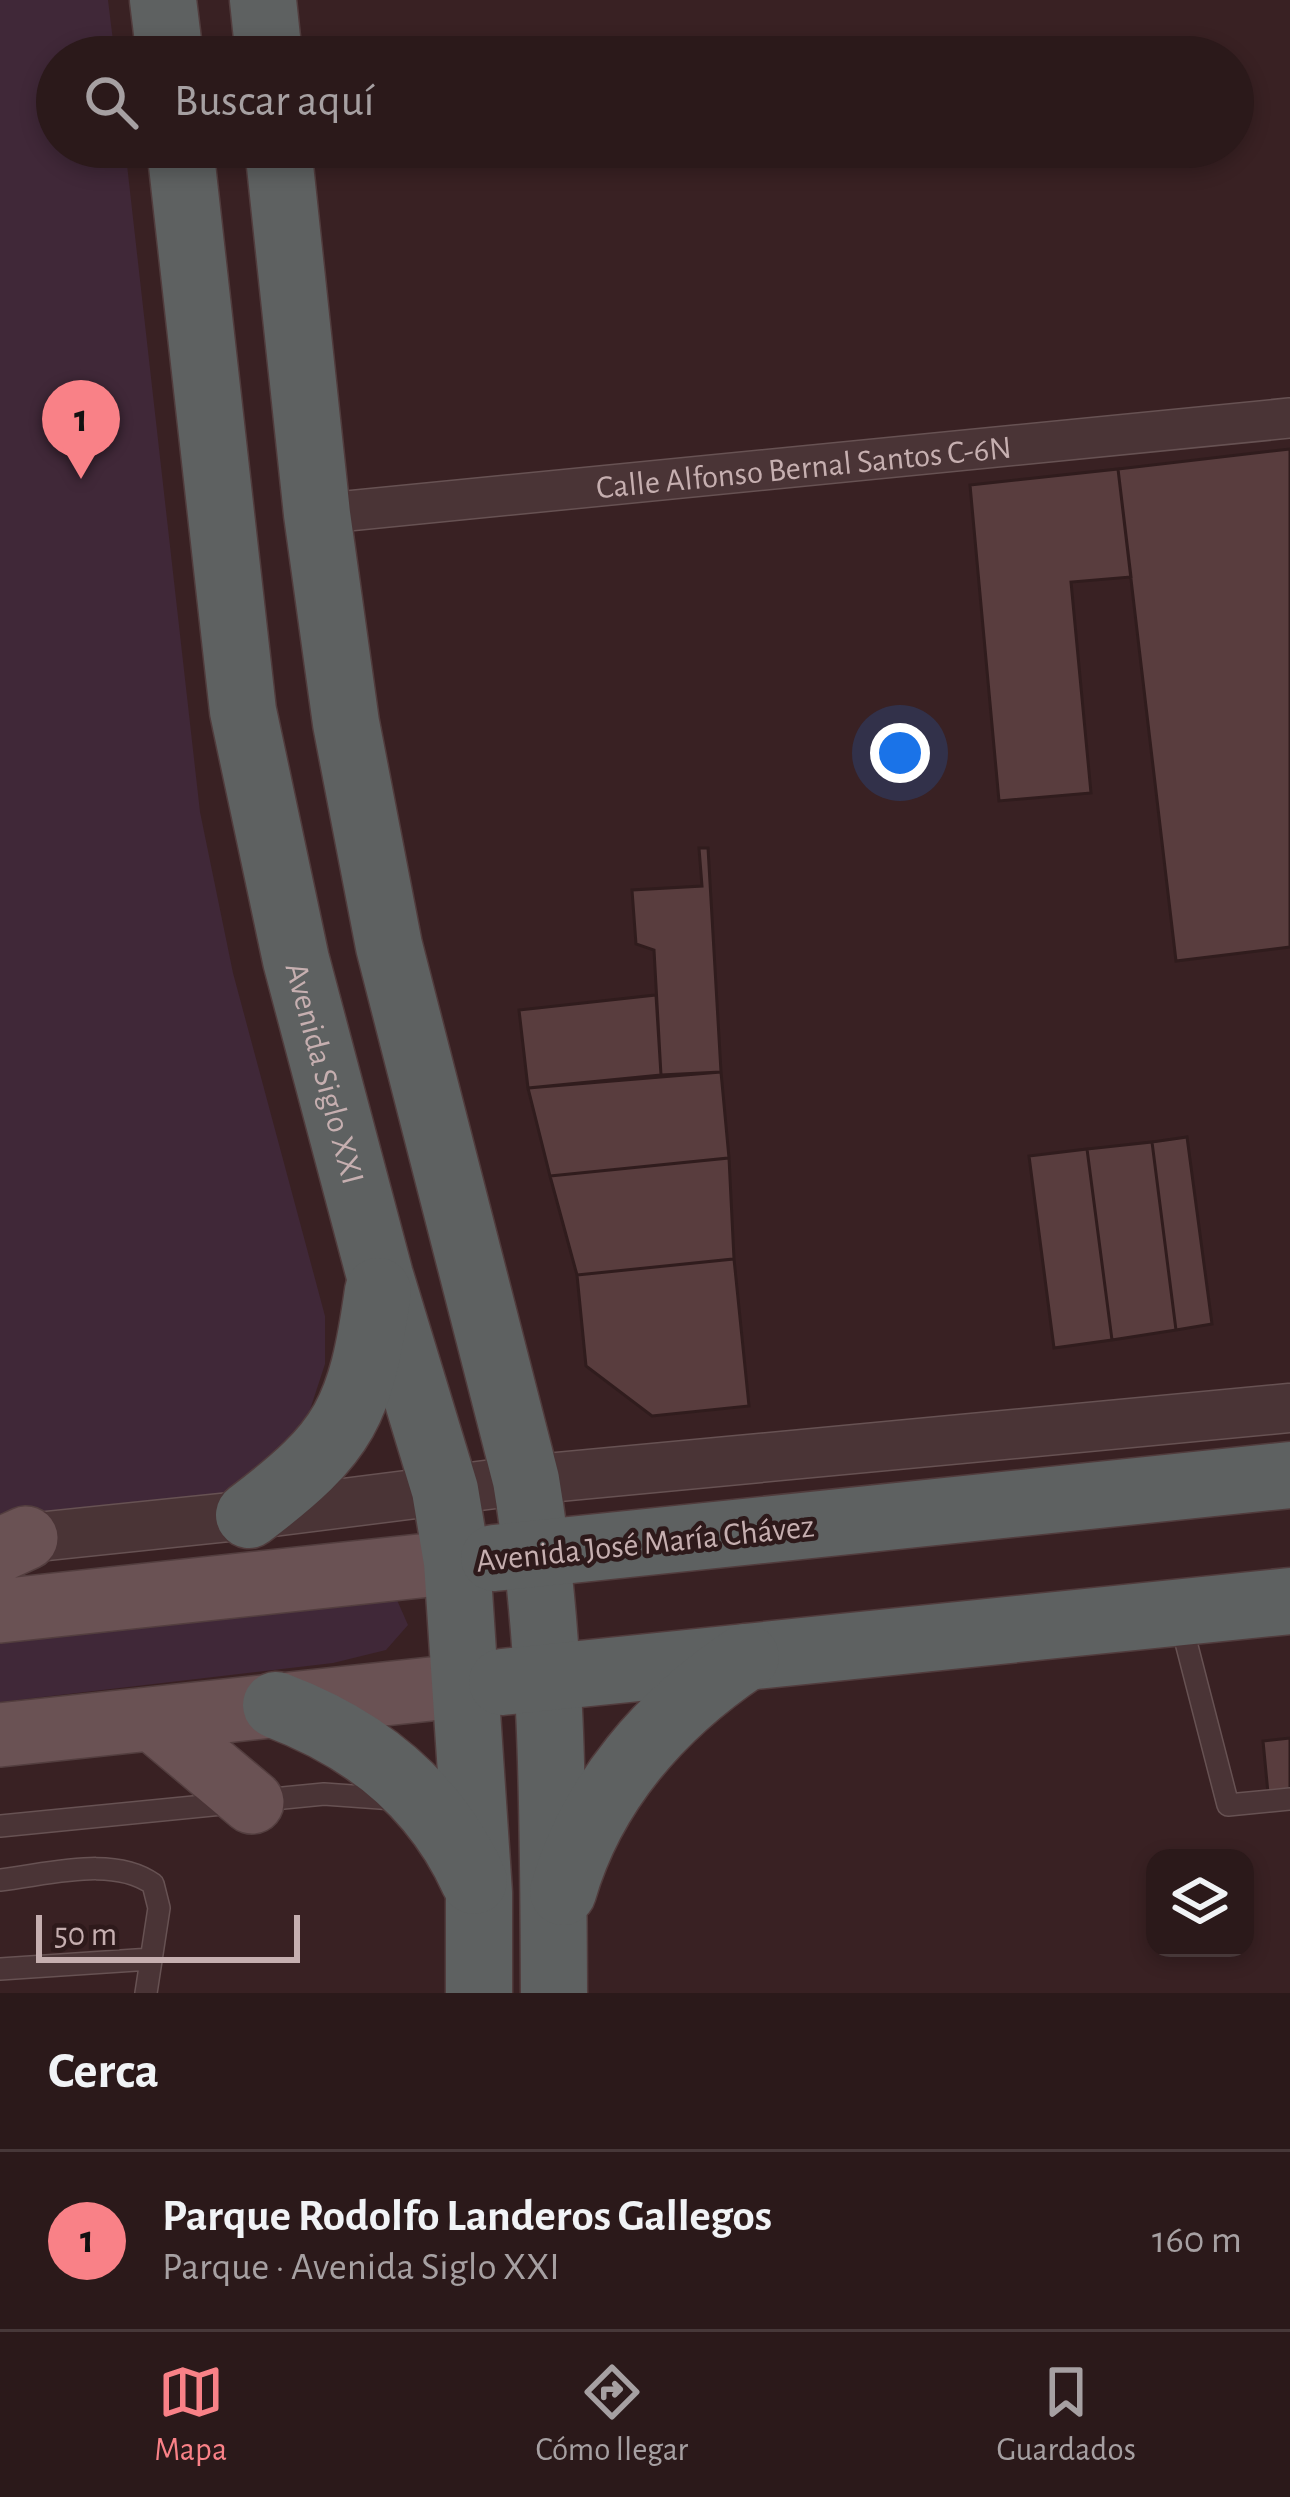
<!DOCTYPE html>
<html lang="es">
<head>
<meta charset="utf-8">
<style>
	body { margin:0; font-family:"Alegreya Sans",sans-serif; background:#372627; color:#f1f3f6 }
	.controls { position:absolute; right:36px; bottom:36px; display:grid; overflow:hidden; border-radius:24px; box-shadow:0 6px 18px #0003 }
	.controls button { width:108px; height:108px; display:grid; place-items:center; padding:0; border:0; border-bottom:3px solid #473839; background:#2b191a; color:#f1f3f6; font:60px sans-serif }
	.scale { position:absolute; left:36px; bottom:30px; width:264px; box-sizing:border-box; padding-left:12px; border:6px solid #c6afb0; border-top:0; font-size:33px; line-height:42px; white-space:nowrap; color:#c6afb0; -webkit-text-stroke:9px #2e1a1b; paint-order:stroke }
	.you { position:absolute; left:900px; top:753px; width:42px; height:42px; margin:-30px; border:9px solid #fff; border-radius:50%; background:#1a73e8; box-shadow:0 0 0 18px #1a73e833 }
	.badge { display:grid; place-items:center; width:78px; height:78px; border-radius:50%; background:#f98187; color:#111; font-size:39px; font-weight:700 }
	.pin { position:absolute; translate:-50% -99px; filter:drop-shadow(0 3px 6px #0008) }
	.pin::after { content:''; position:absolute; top:63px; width:42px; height:36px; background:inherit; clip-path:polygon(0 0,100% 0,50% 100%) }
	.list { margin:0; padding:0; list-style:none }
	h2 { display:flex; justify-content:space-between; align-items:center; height:156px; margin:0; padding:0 48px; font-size:51px }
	h2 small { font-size:39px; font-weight:400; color:#a6a0a2 }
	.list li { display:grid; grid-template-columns:78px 1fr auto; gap:36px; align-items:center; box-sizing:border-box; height:180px; padding:0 48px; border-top:3px solid #473839 }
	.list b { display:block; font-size:45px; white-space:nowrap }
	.list p { margin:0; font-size:39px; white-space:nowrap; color:#a6a0a2 }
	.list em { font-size:39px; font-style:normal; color:#a6a0a2 }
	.icon { flex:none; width:66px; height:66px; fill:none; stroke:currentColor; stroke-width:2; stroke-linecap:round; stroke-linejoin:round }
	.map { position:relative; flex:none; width:1290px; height:1993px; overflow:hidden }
	.search { position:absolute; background:#2b191a; box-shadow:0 6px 18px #0003; left:36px; right:36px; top:36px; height:132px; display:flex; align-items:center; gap:30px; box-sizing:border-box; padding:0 42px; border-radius:66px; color:#a6a0a2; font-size:45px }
	.sheet { height:336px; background:#2b191a }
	nav { display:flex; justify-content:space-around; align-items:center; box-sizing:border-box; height:168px; border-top:3px solid #473839; background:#2b191a; font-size:33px; color:#a6a0a2 }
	nav a { display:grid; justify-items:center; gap:6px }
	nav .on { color:#f98187 }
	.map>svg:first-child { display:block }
</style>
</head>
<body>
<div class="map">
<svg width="1290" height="1993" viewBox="0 0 1290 1993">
	<rect width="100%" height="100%" fill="#392123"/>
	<!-- green -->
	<path fill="#402838" d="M0 0H108L115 57H57V147H125L200 812 233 973 325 1316V1364L305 1425 239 1492 0 1525Z
		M397 1600 408 1625 386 1650 333 1663 0 1702V1629Z"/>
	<!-- building -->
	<path fill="#593d3e" stroke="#301c1d" stroke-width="3" d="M1290 449V947L1176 961 1118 469Z
		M1118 469 1131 577 1071 582 1091 793 999 801 970 485Z
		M699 848H708L721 1072 661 1075 654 950 636 944 632 890 702 886Z
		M656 995 661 1075 528 1088 519 1010Z
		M721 1072 729 1158 550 1176 528 1088Z
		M1187 1137 1212 1324 1176 1330 1152 1142Z
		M1152 1142 1176 1330 1112 1340 1087 1149Z
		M1087 1149 1112 1340 1054 1348 1029 1156Z
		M729 1158 734 1259 577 1275 550 1176Z
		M734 1259 749 1406 652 1416 586 1366 577 1275Z
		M1290 1738V1791L1268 1793 1263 1741Z"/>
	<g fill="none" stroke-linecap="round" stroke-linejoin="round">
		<defs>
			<path id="service" d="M1180 1619 1228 1805 1290 1799
				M0 1826 324 1794 394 1799
				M0 1880C47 1875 113 1855 153 1884L159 1908 146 1993
				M0 1969 151 1959"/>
			<g id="minor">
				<path id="s1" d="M317 514 1290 418"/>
			</g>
			<path id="tertiary" d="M0 1541 249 1515 526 1480 1290 1408"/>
			<path id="primary" d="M0 1550 26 1538
				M0 1611 457 1562
				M153 1719 252 1802
				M0 1735 468 1685"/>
			<g id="trunk">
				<path d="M163 0 170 57"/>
				<path d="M263 0 269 57"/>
				<path id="s2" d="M180 147 243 711 296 960 380 1276 445 1490 457 1562 479 1893V1993"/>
				<path d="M278 147 317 514 346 723 389 946 526 1480C554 1649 553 1822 554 1993"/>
				<path d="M249 1515C346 1442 361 1411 378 1291"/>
				<path d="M494 1558 1290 1475"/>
				<path d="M502 1682 1290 1601"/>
				<path d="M276 1705C364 1738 435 1794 474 1881"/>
				<path d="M563 1892C592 1792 661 1714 746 1657"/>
			</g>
		</defs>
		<!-- service casing -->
		<use href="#service" stroke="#675253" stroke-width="24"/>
		<!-- minor casing -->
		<use href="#minor" stroke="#675253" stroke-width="42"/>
		<!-- tertiary casing -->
		<use href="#tertiary" stroke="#675253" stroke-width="51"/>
		<!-- primary casing -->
		<use href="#primary" stroke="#533e3f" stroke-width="66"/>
		<!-- trunk casing -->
		<use href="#trunk" stroke="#513c3d" stroke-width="69"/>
		<!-- service -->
		<use href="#service" stroke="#4a3436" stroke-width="21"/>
		<!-- minor -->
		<use href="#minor" stroke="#4a3436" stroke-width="39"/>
		<!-- tertiary -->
		<use href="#tertiary" stroke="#4a3436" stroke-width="48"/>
		<!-- primary -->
		<use href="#primary" stroke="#6a5254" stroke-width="63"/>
		<!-- trunk -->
		<use href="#trunk" stroke="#5e6161" stroke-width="66"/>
	</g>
	<g text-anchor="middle" stroke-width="9" stroke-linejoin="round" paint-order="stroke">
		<!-- street labels -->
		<g font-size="33" fill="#c6afb0" stroke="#2e1a1b">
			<text dy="12" stroke="none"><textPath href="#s1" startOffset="489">Calle Alfonso Bernal Santos C-6N</textPath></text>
			<text dy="12" stroke="none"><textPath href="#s2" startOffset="939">Avenida Siglo XXI</textPath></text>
			<text transform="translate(645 1542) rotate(-6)" y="12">Avenida José María Chávez</text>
		</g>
	</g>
</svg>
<div class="controls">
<button><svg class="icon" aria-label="layers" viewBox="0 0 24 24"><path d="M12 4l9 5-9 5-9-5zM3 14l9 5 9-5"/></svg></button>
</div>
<div class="scale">50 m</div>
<div class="you"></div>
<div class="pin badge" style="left:81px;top:479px">1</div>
<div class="search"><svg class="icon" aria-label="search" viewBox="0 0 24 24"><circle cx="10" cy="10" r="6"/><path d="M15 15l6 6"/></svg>Buscar aquí</div>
</div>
<section class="sheet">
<h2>Cerca<small></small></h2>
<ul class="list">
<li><span class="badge">1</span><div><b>Parque Rodolfo Landeros Gallegos</b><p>Parque · Avenida Siglo XXI</p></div><em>160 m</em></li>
</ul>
</section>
<nav>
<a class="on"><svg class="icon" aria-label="map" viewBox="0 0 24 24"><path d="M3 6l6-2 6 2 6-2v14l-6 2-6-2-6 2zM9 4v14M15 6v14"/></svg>Mapa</a>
<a><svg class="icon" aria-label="directions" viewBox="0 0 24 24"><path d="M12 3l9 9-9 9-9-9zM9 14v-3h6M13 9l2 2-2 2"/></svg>Cómo llegar</a>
<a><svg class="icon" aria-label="saved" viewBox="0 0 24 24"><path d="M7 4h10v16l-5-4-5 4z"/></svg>Guardados</a>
</nav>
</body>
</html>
